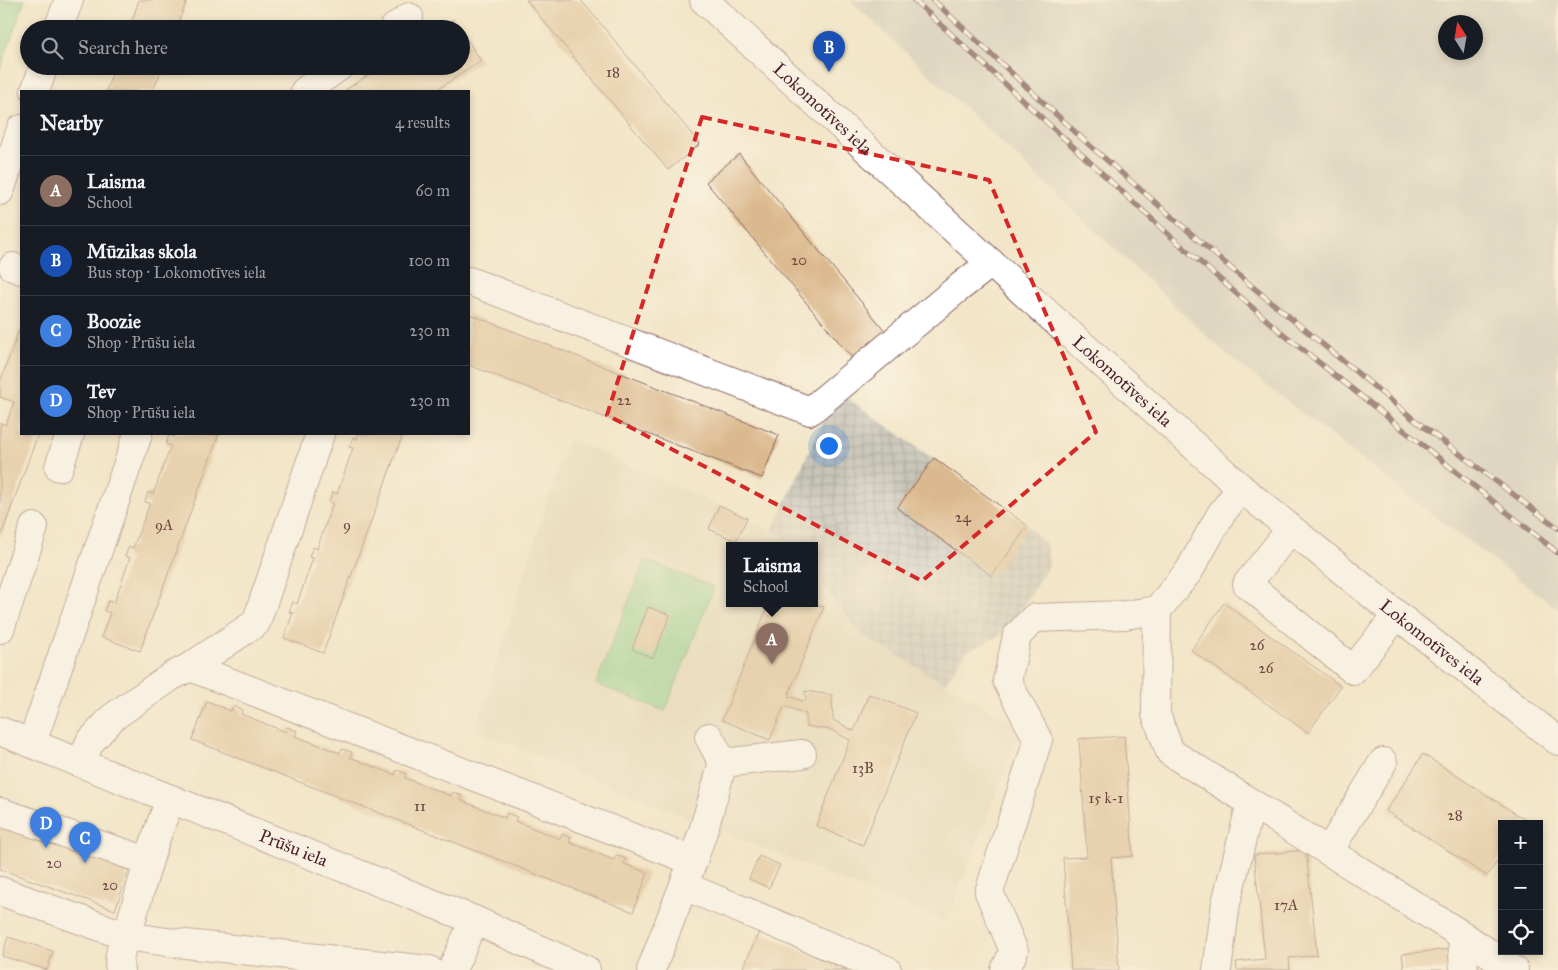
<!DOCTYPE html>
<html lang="en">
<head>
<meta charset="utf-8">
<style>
	body { margin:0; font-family:"IM FELL Great Primer",serif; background:#20242c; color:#f1f3f6 }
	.controls { position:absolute; right:15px; bottom:15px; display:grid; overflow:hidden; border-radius:0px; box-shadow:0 2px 8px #0003 }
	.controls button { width:45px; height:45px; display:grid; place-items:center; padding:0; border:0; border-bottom:1px solid #363941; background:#171b24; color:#f1f3f6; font:25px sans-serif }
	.compass { position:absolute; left:1438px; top:15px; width:45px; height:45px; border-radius:50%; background:#171b24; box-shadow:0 2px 8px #0003; rotate:349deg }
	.you { position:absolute; left:828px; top:445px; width:18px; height:18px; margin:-12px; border:4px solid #fff; border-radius:50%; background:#1a73e8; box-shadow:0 0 0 8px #1a73e833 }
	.badge { display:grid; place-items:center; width:32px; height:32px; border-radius:50%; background:#7c3aed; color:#fff; font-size:16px; font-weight:700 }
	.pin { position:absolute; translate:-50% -41px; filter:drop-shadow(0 1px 2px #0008) }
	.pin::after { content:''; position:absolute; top:26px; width:18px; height:15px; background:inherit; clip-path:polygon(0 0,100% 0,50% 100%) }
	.popup { position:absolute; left:726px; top:542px; width:92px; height:65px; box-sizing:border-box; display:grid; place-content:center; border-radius:0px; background:#171b24; filter:drop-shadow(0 1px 4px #0005); font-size:16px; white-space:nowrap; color:#9ea1a6 }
	.popup b { font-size:19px; color:#f1f3f6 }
	.popup::after { content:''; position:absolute; left:50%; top:100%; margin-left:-10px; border:10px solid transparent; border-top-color:#171b24 }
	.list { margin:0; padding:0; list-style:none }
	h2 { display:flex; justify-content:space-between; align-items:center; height:65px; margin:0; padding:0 20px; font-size:21px }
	h2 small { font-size:16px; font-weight:400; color:#9ea1a6 }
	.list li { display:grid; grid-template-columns:32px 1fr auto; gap:15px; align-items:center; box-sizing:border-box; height:70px; padding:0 20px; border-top:1px solid #363941 }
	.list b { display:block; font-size:19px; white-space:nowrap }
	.list p { margin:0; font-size:16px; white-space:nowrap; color:#9ea1a6 }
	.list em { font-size:16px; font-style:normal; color:#9ea1a6 }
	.icon { flex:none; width:28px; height:28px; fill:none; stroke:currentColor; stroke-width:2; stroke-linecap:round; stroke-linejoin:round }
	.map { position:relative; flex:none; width:1558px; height:970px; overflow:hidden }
	.search { position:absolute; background:#171b24; box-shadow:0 2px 8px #0003; left:20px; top:20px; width:450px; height:55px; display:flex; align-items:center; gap:12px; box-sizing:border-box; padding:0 18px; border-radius:28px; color:#9ea1a6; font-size:19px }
	.panel { position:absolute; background:#171b24; box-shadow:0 2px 8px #0003; left:20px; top:90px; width:450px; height:345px; border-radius:0px }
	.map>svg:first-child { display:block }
</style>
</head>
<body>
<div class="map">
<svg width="1558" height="970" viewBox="0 0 1558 970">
	<defs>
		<pattern id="industrial-grid" width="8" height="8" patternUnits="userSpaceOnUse" patternTransform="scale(1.25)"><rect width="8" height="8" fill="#c7c4b8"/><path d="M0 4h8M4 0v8" fill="none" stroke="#aca89e"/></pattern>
	</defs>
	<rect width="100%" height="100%" fill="#fcf5e5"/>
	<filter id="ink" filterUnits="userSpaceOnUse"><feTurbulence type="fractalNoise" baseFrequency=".02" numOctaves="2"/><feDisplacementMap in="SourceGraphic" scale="10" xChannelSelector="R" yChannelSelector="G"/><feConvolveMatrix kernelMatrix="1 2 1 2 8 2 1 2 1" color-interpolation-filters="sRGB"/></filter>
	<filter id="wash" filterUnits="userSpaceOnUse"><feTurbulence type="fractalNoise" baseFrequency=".0096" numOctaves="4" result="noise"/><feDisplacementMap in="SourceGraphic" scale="20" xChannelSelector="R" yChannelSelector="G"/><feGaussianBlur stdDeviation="1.12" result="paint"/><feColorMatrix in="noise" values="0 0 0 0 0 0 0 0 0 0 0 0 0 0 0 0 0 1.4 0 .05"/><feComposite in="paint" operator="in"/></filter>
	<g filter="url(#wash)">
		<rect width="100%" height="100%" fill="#f2e5c8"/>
		<!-- built -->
		<path fill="#e2d6b7" d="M568 438 782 535 790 545H730V603H814L815 576 861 634 1021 728 946 923 475 730Z"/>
		<!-- industrial -->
		<path fill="url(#industrial-grid)" d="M843 395 1028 526 1046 544 1049 564 1007 632 966 652 945 684 861 634 815 576 814 545H790L782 535 772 531 826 415Z"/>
		<!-- railway -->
		<path fill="#c7c4b8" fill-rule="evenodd" d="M850 0H1558V609L1415 501 1225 353ZM1446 22H1476V52H1446Z"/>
		<!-- green -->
		<path fill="#89cf8a" stroke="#6a775a" d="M0 0H25L0 69Z
			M645 560 714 587 665 711 596 684Z"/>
		<g id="blocks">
			<!-- building -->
			<path fill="#dbb98e" d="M139 0H187L176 29H129Z
				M526 0H581L700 144 668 170Z
				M453 19 460 29H438Z
				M461 30 481 61 435 91H344L382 66H461Z
				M115 66H163L153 91H106Z
				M739 154 891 338 858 365 706 182Z
				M469 314 779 435 762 478 469 365Z
				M21 325V434H38L0 539V427L1 423 6 425 14 402 0 397V382Z
				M175 434H219L140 651 101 637 110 613 104 611 108 601 114 603 130 558 125 556 129 547 133 548 150 503 145 502 148 492 153 494 171 446 166 444 169 435 174 437Z
				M358 434H403L323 653 284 638 293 613 289 612 293 602 297 604 313 558 309 557 313 547 317 549 333 503 329 502 333 492 337 494 353 448 349 447 353 437 357 439Z
				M934 458 1028 526 992 576 897 508Z
				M719 505 747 518 736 541 709 529Z
				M769 603H812L824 607 788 696 806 702 805 691 832 695 833 720 854 731 869 694 916 713 863 845 816 826 850 740 831 730 806 726V714L784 706 770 740 722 720Z
				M1224 603 1341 686 1308 733 1191 650Z
				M648 607 670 615 653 658 632 649Z
				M207 701 231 711 233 706 242 710 241 714 286 732 287 727 297 731 295 736 340 753 342 749 352 752 350 757 395 775 397 770 406 774 405 778 451 796 453 792 462 796 460 800 505 818 507 813 517 817 515 821 560 839 562 834 571 838 569 842 614 860 616 855 626 859 624 864 648 873 633 912 192 740Z
				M1124 736 1133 856 1111 858 1119 970H1071L1063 858 1087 857 1079 739Z
				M1423 754 1524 819 1521 824H1502V854L1487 876 1386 811Z
				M0 825 129 870 115 910 0 869Z
				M1306 850 1317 955 1289 958 1290 970H1237L1236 962 1265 959 1254 855Z
				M759 856 780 865 769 888 749 879Z
				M759 932 847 970H747L743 968Z
				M8 937 53 951 47 970 2 956Z
				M1452 949 1454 970H1404L1402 954Z"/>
		</g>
	</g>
	<g filter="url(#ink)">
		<use href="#blocks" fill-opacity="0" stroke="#856462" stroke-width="1"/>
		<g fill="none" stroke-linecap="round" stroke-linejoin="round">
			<defs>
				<g id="minor">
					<path id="s1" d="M704 0 991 263 1241 488 1397 615 1558 741"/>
					<path d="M58 29 69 0"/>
					<path d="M393 29 409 17"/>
					<path d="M35 91 44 66"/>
					<path d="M305 91 340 66"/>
					<path d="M0 191 21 129"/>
					<path d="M13 267 21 270"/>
					<path d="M469 281 810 411 956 290 991 263"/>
					<path d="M59 467 70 434"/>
					<path d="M1241 488 1221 514 1189 571 1157 610 1156 714 1170 752 1462 935 1514 970"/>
					<path d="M1291 529 1247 584 1353 670 1397 615"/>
					<path d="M0 629 34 527"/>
					<path d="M190 667 693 861 651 970"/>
					<path id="s2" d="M0 731 474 920 586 970"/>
					<path d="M32 743 138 434"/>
					<path d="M81 763 90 742 113 717 172 676 190 667 256 623 320 434"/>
					<path d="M723 763 802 754"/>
					<path d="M0 812 148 861"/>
					<path d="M1329 851 1383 762"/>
					<path d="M693 861 705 825 723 763 709 737"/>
					<path d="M684 886 887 970"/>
					<path d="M0 891 126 936 167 942 429 970"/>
					<path d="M1462 935 1464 970"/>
					<path d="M120 970C116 954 127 933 132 918 144 878 154 837 171 799"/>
					<path d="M452 970 474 920"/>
					<path d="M1005 970 1014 951 989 892 1038 740 1007 681 1017 636 1034 618 1125 615 1157 610"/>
					<path d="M1217 970 1226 903 1251 803"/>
				</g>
			</defs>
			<!-- minor casing -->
			<use href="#minor" stroke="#856462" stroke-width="30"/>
			<!-- minor -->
			<use href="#minor" stroke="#fff" stroke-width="28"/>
			<defs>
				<path id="rail" d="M914 0 1168 234 1277 329 1558 553
					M933 0 1087 143 1248 283 1416 421 1558 528"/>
			</defs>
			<!-- rail casing -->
			<use href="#rail" stroke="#4a1f2b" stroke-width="5.5"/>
			<!-- rail -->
			<use href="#rail" stroke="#fcf5e5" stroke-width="4" stroke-dasharray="11" stroke-linecap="butt"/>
		</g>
	</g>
	<!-- marked area -->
	<path d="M0 0H1558V970H0ZM702 117 989 180 1096 432 922 581 607 415Z" fill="#f2e5c8" fill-opacity=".55" fill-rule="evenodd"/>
	<path fill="none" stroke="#d62828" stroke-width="4" stroke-dasharray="10 6" stroke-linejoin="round" d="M702 117 989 180 1096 432 922 581 607 415Z"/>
	<g text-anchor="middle" stroke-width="5" stroke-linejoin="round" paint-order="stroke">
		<!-- number labels -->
		<g font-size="15" fill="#6e4644">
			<text x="613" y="77">18</text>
			<text x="799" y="265">20</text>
			<text x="624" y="405">22</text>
			<text x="963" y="522">24</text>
			<text x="164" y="530">9A</text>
			<text x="347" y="530">9</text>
			<text x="1257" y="650">26</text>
			<text x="1266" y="673">26</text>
			<text x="863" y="773">13B</text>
			<text x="1106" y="803">15 k-1</text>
			<text x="420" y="811">11</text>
			<text x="1455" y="820">28</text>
			<text x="54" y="868">20</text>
			<text x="110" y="890">20</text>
			<text x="1286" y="910">17A</text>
		</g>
		<!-- street labels -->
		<g font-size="18" fill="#4a1f2b" stroke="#fcf5e5">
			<text dy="6" stroke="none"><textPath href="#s1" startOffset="161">Lokomotīves iela</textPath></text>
			<text dy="6" stroke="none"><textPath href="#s1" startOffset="566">Lokomotīves iela</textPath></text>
			<text dy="6" stroke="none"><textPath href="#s1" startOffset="971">Lokomotīves iela</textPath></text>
			<text dy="6" stroke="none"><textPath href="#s2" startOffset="316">Prūšu iela</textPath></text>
		</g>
	</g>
</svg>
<div class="controls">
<button>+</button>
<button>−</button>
<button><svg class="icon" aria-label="locate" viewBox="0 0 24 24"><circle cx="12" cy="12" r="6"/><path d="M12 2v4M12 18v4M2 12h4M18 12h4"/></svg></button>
</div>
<svg class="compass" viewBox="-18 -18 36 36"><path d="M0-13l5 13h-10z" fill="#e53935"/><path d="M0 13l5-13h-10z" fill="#9ea1a6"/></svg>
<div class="you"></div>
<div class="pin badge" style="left:772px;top:664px;background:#8d6e63">A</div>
<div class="popup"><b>Laisma</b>School</div>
<div class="pin badge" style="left:829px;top:72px;background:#1a4fb4">B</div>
<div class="pin badge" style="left:85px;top:863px;background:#3f7fe0">C</div>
<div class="pin badge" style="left:46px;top:848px;background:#3f7fe0">D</div>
<div class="search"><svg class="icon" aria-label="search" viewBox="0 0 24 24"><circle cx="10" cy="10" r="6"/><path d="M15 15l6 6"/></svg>Search here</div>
<section class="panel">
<h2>Nearby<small>4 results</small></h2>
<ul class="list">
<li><span class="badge" style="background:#8d6e63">A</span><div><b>Laisma</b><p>School</p></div><em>60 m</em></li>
<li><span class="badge" style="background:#1a4fb4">B</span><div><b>Mūzikas skola</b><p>Bus stop · Lokomotīves iela</p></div><em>100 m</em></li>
<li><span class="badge" style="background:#3f7fe0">C</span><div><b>Boozie</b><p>Shop · Prūšu iela</p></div><em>230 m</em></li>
<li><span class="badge" style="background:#3f7fe0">D</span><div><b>Tev</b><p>Shop · Prūšu iela</p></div><em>230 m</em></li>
</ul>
</section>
</div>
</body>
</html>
